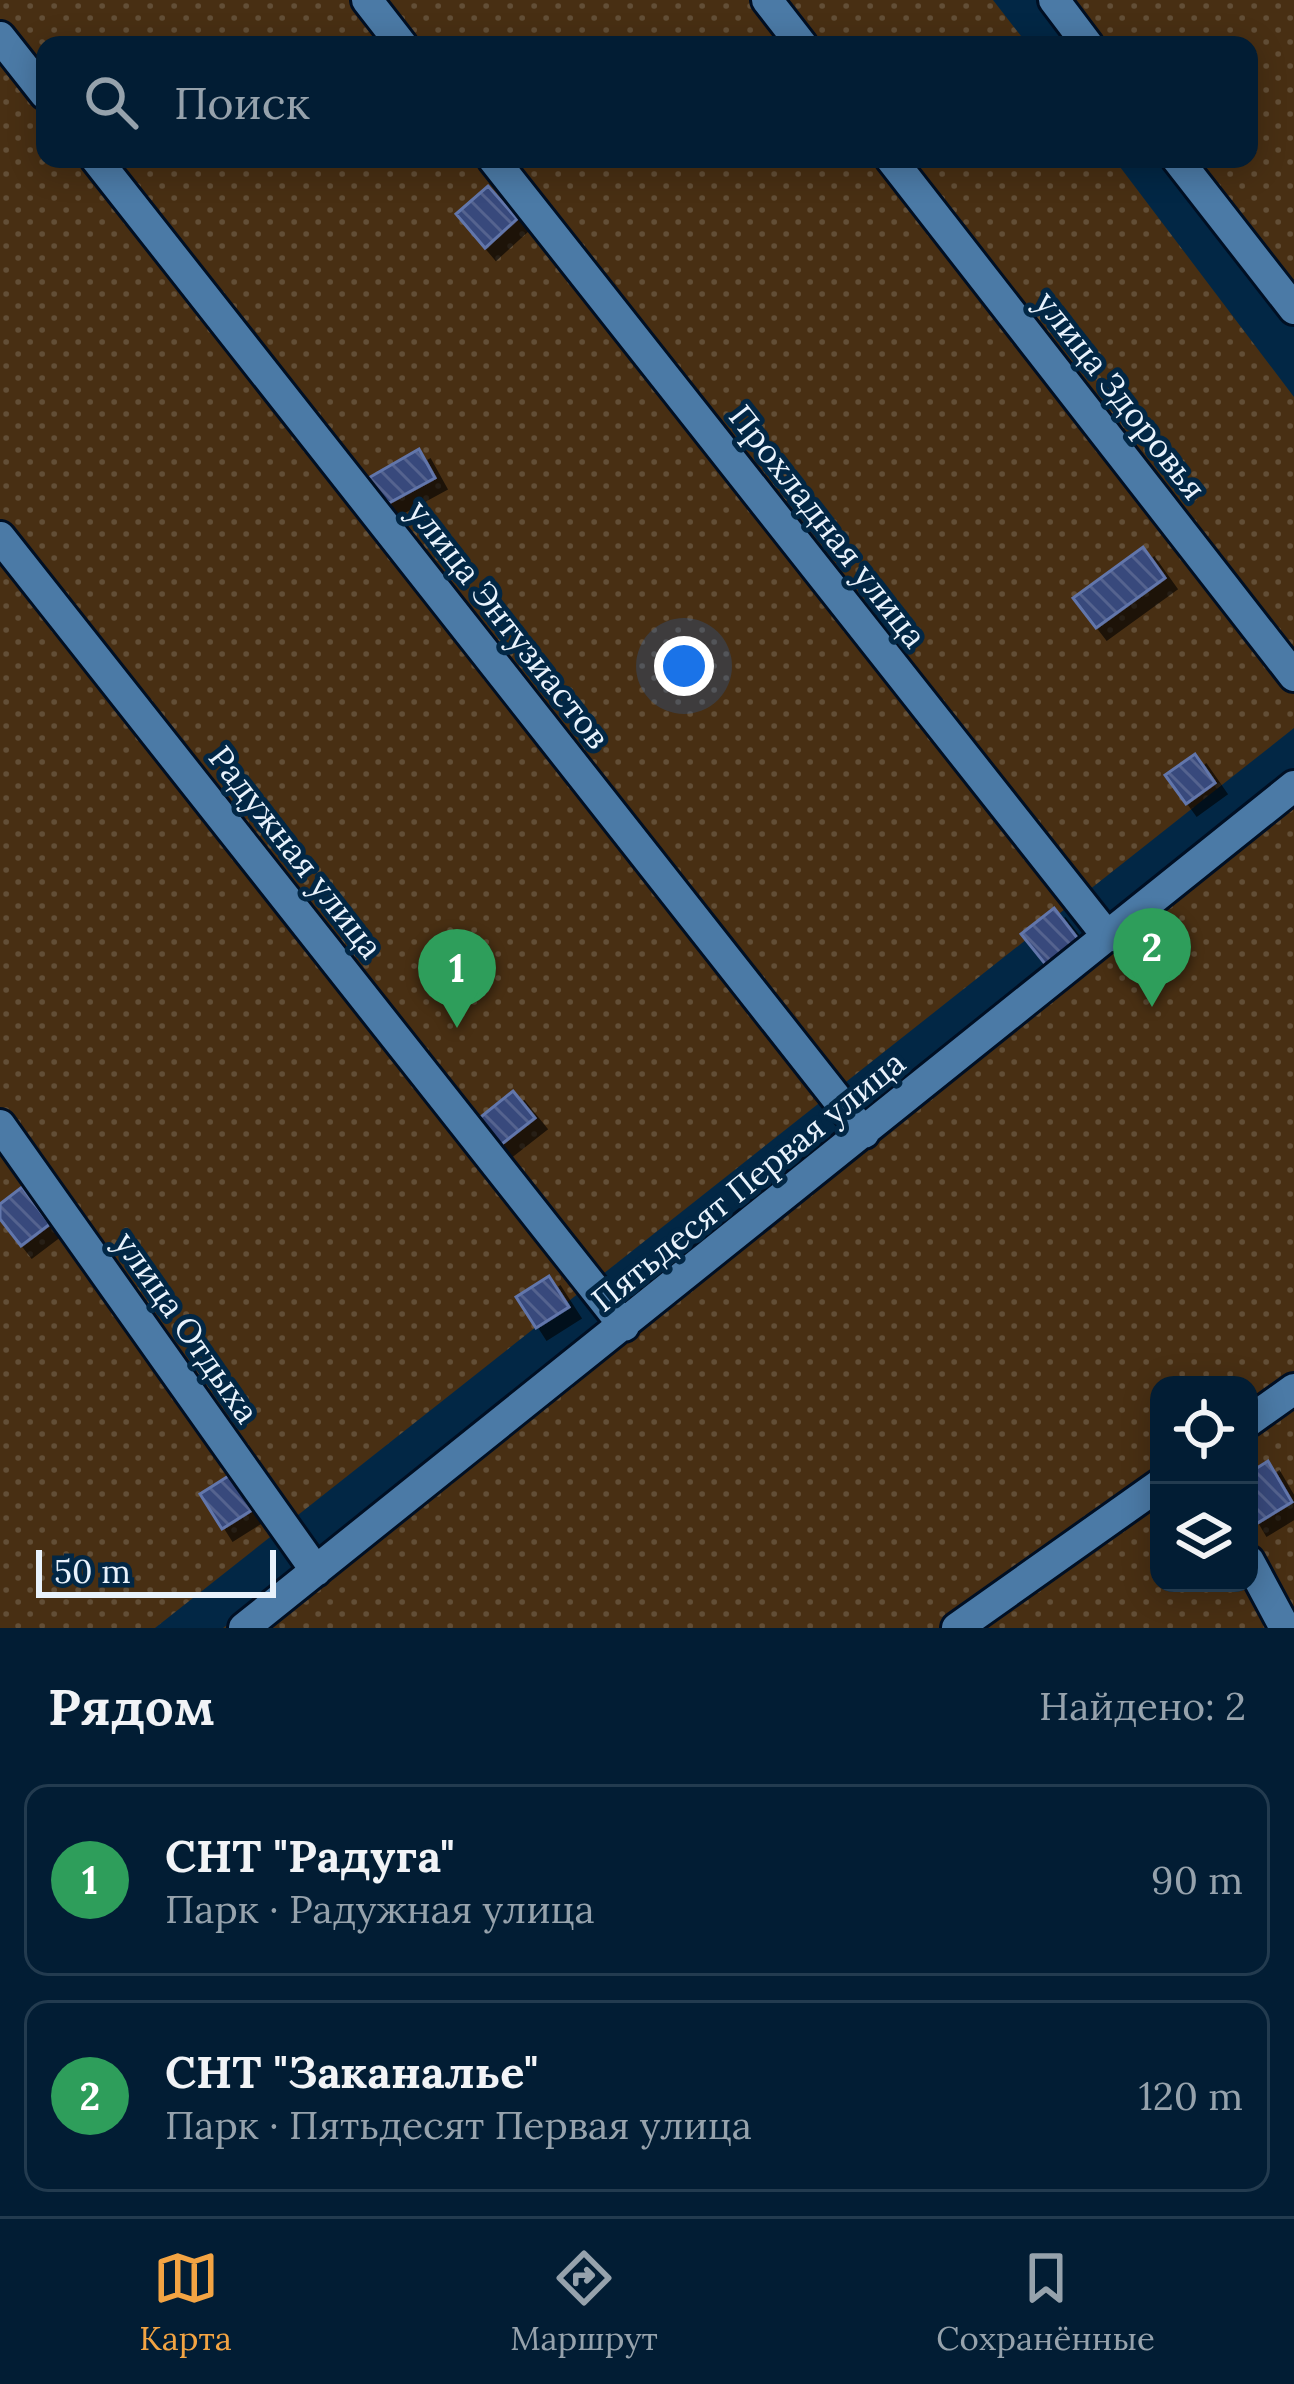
<!DOCTYPE html>
<html lang="ru">
<head>
<meta charset="utf-8">
<style>
	body { margin:0; font-family:Lora,serif; background:#102a40; color:#f1f3f6 }
	.controls { position:absolute; right:36px; bottom:36px; display:grid; overflow:hidden; border-radius:24px; box-shadow:0 6px 30px #0003 }
	.controls button { width:108px; height:108px; display:grid; place-items:center; padding:0; border:0; border-bottom:3px solid #233b4f; background:#021d34; color:#f1f3f6; font:60px sans-serif }
	.scale { position:absolute; left:36px; bottom:30px; width:240px; box-sizing:border-box; padding-left:12px; border:6px solid #e8f2fc; border-top:0; font-size:33px; line-height:42px; white-space:nowrap; color:#e8f2fc; -webkit-text-stroke:9px #022745; paint-order:stroke }
	.you { position:absolute; left:684px; top:666px; width:42px; height:42px; margin:-30px; border:9px solid #fff; border-radius:50%; background:#1a73e8; box-shadow:0 0 0 18px #1a73e833 }
	.badge { display:grid; place-items:center; width:78px; height:78px; border-radius:50%; background:#f3a443; color:#fff; font-size:39px; font-weight:700 }
	.pin { position:absolute; translate:-50% -99px; filter:drop-shadow(0 3px 6px #0008) }
	.pin::after { content:''; position:absolute; top:63px; width:42px; height:36px; background:inherit; clip-path:polygon(0 0,100% 0,50% 100%) }
	.list { margin:0; padding:0; list-style:none }
	h2 { display:flex; justify-content:space-between; align-items:center; height:156px; margin:0; padding:0 48px; font-size:51px }
	h2 small { font-size:39px; font-weight:400; color:#96a2ac }
	.list li { display:grid; grid-template-columns:78px 1fr auto; gap:36px; align-items:center; box-sizing:border-box; height:192px; margin:0 24px 24px; padding:0 24px; border:3px solid #233b4f; border-radius:24px }
	.list b { display:block; font-size:45px; white-space:nowrap }
	.list p { margin:0; font-size:39px; white-space:nowrap; color:#96a2ac }
	.list em { font-size:39px; font-style:normal; color:#96a2ac }
	.icon { flex:none; width:66px; height:66px; fill:none; stroke:currentColor; stroke-width:2; stroke-linecap:round; stroke-linejoin:round }
	.map { position:relative; flex:none; width:1294px; height:1628px; overflow:hidden }
	.search { position:absolute; background:#021d34; box-shadow:0 6px 30px #0003; left:36px; right:36px; top:36px; height:132px; display:flex; align-items:center; gap:30px; box-sizing:border-box; padding:0 42px; border-radius:24px; color:#96a2ac; font-size:45px }
	.sheet { height:588px; background:#021d34 }
	nav { display:flex; justify-content:space-around; align-items:center; box-sizing:border-box; height:168px; border-top:3px solid #233b4f; background:#021d34; font-size:33px; color:#96a2ac }
	nav a { display:grid; justify-items:center; gap:6px }
	nav .on { color:#f3a443 }
	.map>svg:first-child { display:block }
</style>
</head>
<body>
<div class="map">
<svg width="1294" height="1628" viewBox="0 0 1294 1628">
	<defs>
		<pattern id="garden-dots" width="8" height="8" patternUnits="userSpaceOnUse" patternTransform="scale(3)"><rect width="8" height="8" fill="#482f13"/><path d="M2 2h.1M6 6h.1" fill="none" stroke="#624e36" stroke-width="1.8" stroke-linecap="round"/></pattern>
		<pattern id="building-back-hatch" width="6" height="6" patternUnits="userSpaceOnUse" patternTransform="scale(3)"><rect width="6" height="6" fill="#37497b"/><path d="M-1 5l2 2M0 0l6 6M5-1l2 2" fill="none" stroke="#54648f"/></pattern>
		<filter id="shadow"><feDropShadow dx="11" dy="11" stdDeviation="0" flood-color="#0009"/></filter>
	</defs>
	<rect width="100%" height="100%" fill="#022745"/>
	<!-- garden -->
	<path fill="url(#garden-dots)" fill-rule="evenodd" d="M0 0H993L1028 45H45V159H1114L1294 397V728L155 1628H0Z
		M1048 0H1294V314L1172 159H1249V45H1083Z
		M1294 787V1628H223L388 1506ZM1159 1385H1249V1583H1159Z"/>
	<!-- building -->
	<path fill="url(#building-back-hatch)" stroke="#6276ab" stroke-width="3" filter="url(#shadow)" d="M488 186 517 219 485 248 456 214Z
		M419 449 435 478 389 503 365 480Z
		M1143 547 1165 578 1096 628 1073 598Z
		M1195 754 1215 783 1186 804 1165 775Z
		M1054 908 1078 939 1046 965 1021 934Z
		M513 1091 535 1118 498 1147 477 1120Z
		M22 1187 50 1224 21 1246 0 1219V1204Z
		M549 1276 569 1307 536 1328 516 1297Z
		M1268 1461 1292 1502 1256 1524 1249 1512V1473Z
		M230 1475 252 1510 222 1529 200 1494Z"/>
	<g fill="none" stroke-linecap="round" stroke-linejoin="round">
		<defs>
			<path id="minor" d="M367 0 402 45
				M767 0 802 45
				M1054 0 1088 45
				M0 37 45 94
				M96 159 864 1133
				M493 159 1108 937
				M891 159 1294 676
				M1177 159 1294 309
				M0 537 624 1326
				M0 1125 316 1571
				M1249 1421 1294 1389
				M1249 1561 1285 1628
				M244 1628 1294 786
				M957 1628 1159 1485"/>
		</defs>
		<!-- minor casing -->
		<use href="#minor" stroke="#000f23" stroke-width="36"/>
		<!-- minor -->
		<use href="#minor" stroke="#4b7aa6" stroke-width="30"/>
	</g>
	<g text-anchor="middle" stroke-width="10" stroke-linejoin="round" paint-order="stroke">
		<!-- street labels -->
		<g font-size="33" fill="#e8f2fc" stroke="#022745">
			<text transform="translate(1121 395) rotate(52)" y="12">улица Здоровья</text>
			<text transform="translate(828 526) rotate(52)" y="12">Прохладная улица</text>
			<text transform="translate(509 624) rotate(52)" y="12">улица Энтузиастов</text>
			<text transform="translate(296 852) rotate(52)" y="12">Радужная улица</text>
			<text transform="translate(748 1181) rotate(-39)" y="12">Пятьдесят Первая улица</text>
			<text transform="translate(187 1327) rotate(55)" y="12">улица Отдыха</text>
		</g>
	</g>
</svg>
<div class="controls">
<button><svg class="icon" aria-label="locate" viewBox="0 0 24 24"><circle cx="12" cy="12" r="6"/><path d="M12 2v4M12 18v4M2 12h4M18 12h4"/></svg></button>
<button><svg class="icon" aria-label="layers" viewBox="0 0 24 24"><path d="M12 4l9 5-9 5-9-5zM3 14l9 5 9-5"/></svg></button>
</div>
<div class="scale">50 m</div>
<div class="you"></div>
<div class="pin badge" style="left:457px;top:1028px;background:#2e9e5b">1</div>
<div class="pin badge" style="left:1152px;top:1007px;background:#2e9e5b">2</div>
<div class="search"><svg class="icon" aria-label="search" viewBox="0 0 24 24"><circle cx="10" cy="10" r="6"/><path d="M15 15l6 6"/></svg>Поиск</div>
</div>
<section class="sheet">
<h2>Рядом<small>Найдено: 2</small></h2>
<ul class="list">
<li><span class="badge" style="background:#2e9e5b">1</span><div><b>СНТ &quot;Радуга&quot;</b><p>Парк · Радужная улица</p></div><em>90 m</em></li>
<li><span class="badge" style="background:#2e9e5b">2</span><div><b>СНТ &quot;Заканалье&quot;</b><p>Парк · Пятьдесят Первая улица</p></div><em>120 m</em></li>
</ul>
</section>
<nav>
<a class="on"><svg class="icon" aria-label="map" viewBox="0 0 24 24"><path d="M3 6l6-2 6 2 6-2v14l-6 2-6-2-6 2zM9 4v14M15 6v14"/></svg>Карта</a>
<a><svg class="icon" aria-label="directions" viewBox="0 0 24 24"><path d="M12 3l9 9-9 9-9-9zM9 14v-3h6M13 9l2 2-2 2"/></svg>Маршрут</a>
<a><svg class="icon" aria-label="saved" viewBox="0 0 24 24"><path d="M7 4h10v16l-5-4-5 4z"/></svg>Сохранённые</a>
</nav>
</body>
</html>
